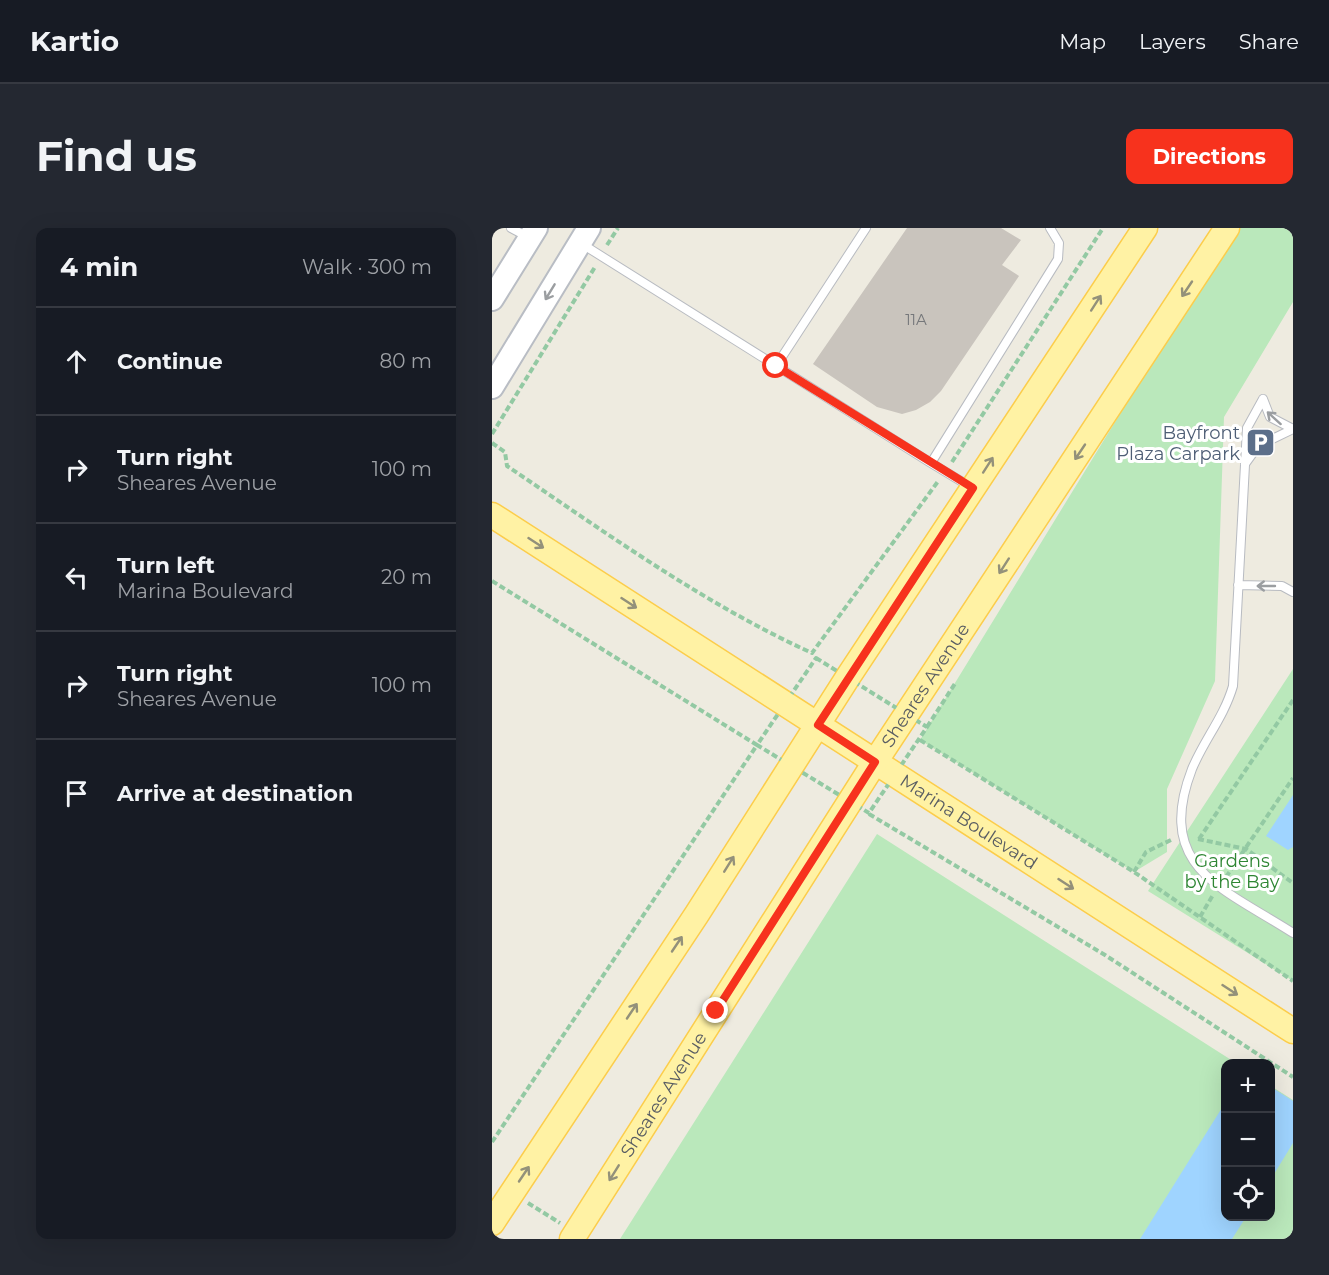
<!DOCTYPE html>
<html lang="en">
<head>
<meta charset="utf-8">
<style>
	body { margin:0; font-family:Montserrat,sans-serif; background:#242831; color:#f1f3f6 }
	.controls { position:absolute; right:18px; bottom:18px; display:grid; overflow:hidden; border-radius:12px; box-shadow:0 6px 24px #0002 }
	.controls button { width:54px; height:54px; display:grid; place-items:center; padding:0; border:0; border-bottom:2px solid #363941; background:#171b24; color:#f1f3f6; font:30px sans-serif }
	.stop { position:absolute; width:18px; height:18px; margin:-14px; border:4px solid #f7321d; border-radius:50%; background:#fff }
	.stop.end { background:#f7321d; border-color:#fff; box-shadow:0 2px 6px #0008 }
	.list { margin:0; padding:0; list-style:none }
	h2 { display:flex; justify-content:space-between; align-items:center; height:78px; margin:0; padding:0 24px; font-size:26px }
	h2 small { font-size:20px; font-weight:400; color:#9ea1a6 }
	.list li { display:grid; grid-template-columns:39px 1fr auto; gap:18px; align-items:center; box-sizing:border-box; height:108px; padding:0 24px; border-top:2px solid #363941 }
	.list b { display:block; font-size:22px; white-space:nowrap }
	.list p { margin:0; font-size:20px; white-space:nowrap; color:#9ea1a6 }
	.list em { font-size:20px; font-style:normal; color:#9ea1a6 }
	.icon { flex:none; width:33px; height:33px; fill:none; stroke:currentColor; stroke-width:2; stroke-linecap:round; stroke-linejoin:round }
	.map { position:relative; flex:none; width:801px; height:1011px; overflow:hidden; border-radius:12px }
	header { display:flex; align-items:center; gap:36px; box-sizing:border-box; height:84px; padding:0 30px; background:#171b24; border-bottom:2px solid #363941 }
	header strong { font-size:28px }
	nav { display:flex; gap:33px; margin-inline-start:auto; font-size:21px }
	.intro { display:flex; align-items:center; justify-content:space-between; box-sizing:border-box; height:144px; padding:0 36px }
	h1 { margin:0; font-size:42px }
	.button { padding:15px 27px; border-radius:12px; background:#f7321d; color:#fff; font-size:21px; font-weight:700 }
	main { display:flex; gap:36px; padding:0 36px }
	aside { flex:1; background:#171b24; border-radius:12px; box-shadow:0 6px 24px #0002 }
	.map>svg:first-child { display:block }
</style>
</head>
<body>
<header>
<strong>Kartio</strong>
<nav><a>Map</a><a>Layers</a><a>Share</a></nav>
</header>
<div class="intro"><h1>Find us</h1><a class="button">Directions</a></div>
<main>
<aside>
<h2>4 min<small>Walk · 300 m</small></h2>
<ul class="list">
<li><svg class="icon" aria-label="ahead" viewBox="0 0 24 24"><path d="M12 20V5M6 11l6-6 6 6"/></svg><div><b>Continue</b></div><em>80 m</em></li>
<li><svg class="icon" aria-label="right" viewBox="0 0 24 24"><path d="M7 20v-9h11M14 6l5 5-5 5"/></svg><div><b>Turn right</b><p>Sheares Avenue</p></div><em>100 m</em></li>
<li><svg class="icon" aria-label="left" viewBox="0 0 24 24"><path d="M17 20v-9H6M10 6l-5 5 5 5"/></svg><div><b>Turn left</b><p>Marina Boulevard</p></div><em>20 m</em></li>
<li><svg class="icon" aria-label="right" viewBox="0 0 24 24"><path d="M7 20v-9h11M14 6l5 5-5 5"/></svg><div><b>Turn right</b><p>Sheares Avenue</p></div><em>100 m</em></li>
<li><svg class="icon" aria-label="arrive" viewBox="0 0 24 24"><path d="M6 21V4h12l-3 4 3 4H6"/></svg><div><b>Arrive at destination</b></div></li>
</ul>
</aside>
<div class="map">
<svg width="801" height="1011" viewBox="0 0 801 1011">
	<rect width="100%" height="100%" fill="#eeebe0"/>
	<!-- green -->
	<path fill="#bae8bb" d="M742 0H801V74L732 189 723 453 675 561V624L642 644 428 512Z
		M801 441V753L656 663Z
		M385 606 744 835 734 836V988H778L779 858 801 872V1011H128Z"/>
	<!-- water -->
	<path fill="#9fd4ff" d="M801 567V619L796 622 774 608Z
		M779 859 801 873V915L779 951Z
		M733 875 734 988 754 989 740 1011H648Z"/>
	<!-- building -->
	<path fill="#c9c4bd" d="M415 0H509L529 12 510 37 527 48 449 163 438 174 424 182 410 186 385 179 321 136Z"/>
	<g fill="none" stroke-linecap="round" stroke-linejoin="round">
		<defs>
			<path id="lane" d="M19 0 36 9
				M90 16 439 235 566 31 567 15 558 0
				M284 138 374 0
				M771 171 755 200 741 458C732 489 712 512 700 541 662 640 731 660 801 705
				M771 171 778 189 801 201
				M439 235 477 258
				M753 236 766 218 801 201
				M746 357 790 358 801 364"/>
			<path id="secondary" d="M0 71 44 0
				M0 159 97 0"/>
			<g id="primary">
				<path id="s1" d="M0 287 801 803"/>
				<path d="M0 995 205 686 356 449 653 0"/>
				<path id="s2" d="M80 1011 383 534 735 0"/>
			</g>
		</defs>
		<!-- lane casing -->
		<use href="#lane" stroke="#b8bbc1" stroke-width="10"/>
		<!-- secondary casing -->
		<use href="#secondary" stroke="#b9bdc4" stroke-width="26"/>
		<!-- primary casing -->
		<use href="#primary" stroke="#fccd4b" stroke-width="27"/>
		<!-- path -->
		<path stroke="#93c9a3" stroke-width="4" stroke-dasharray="6 3" stroke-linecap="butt" d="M115 17 126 0
			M0 206 103 39
			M0 215 13 224 15 238C113 304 212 376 320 425L447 252
			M460 234 611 0
			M0 353 265 517 0 914
			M324 430 435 499 377 585 265 517Z
			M435 499 464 454
			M428 512 642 644 801 753
			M377 586 613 727 801 849
			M706 611 754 621 801 655
			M707 611 801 472
			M642 644 654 624 681 611
			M734 649 801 550
			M708 689 721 667
			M36 975 68 995"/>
		<!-- lane -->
		<use href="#lane" stroke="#fff" stroke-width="8"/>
		<!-- secondary -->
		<use href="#secondary" stroke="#fff" stroke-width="22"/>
		<!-- primary -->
		<use href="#primary" stroke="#fff2a4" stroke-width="24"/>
	</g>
	<!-- one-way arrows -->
	<defs><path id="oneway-shaft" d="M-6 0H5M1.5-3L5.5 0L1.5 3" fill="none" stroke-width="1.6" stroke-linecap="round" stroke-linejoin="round" transform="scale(1.5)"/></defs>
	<g stroke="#93917a">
		<use href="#oneway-shaft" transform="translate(695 61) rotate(124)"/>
		<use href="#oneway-shaft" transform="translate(604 75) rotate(-57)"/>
		<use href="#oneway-shaft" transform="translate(588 224) rotate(124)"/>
		<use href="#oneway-shaft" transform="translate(496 237) rotate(-57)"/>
		<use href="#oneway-shaft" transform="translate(44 315) rotate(33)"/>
		<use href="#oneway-shaft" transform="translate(512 338) rotate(123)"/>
		<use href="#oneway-shaft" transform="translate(137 375) rotate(33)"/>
		<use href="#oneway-shaft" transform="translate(237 636) rotate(-58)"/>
		<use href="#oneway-shaft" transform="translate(574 656) rotate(33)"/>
		<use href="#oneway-shaft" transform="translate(185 716) rotate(-56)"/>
		<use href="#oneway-shaft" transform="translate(738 762) rotate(33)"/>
		<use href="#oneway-shaft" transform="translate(140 783) rotate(-56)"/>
		<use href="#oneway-shaft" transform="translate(122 945) rotate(122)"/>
		<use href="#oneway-shaft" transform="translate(32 946) rotate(-56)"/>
	</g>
	<g stroke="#9b9ea1">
		<use href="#oneway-shaft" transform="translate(58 64) rotate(121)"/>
		<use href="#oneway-shaft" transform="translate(782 190) rotate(-138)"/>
		<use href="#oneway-shaft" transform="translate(774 358) rotate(-180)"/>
	</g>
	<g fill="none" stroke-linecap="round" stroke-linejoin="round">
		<!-- route -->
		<path stroke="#f7321d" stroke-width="8" d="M224 783 383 534 326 497 481 260 284 138"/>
	</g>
	<!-- icons -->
	<defs>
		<symbol id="parking-square" viewBox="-11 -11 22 22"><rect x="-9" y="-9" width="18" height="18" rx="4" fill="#5c6f8a" stroke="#fff"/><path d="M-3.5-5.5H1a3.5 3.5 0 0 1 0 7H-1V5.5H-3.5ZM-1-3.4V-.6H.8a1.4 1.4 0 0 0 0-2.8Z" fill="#fff"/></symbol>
	</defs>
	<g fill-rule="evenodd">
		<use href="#parking-square" x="752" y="198" width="33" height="33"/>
	</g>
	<g text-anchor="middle" stroke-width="6" stroke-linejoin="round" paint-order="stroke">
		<!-- number labels -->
		<g font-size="15" fill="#75777a">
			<text x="424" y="97">11A</text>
		</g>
		<!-- service labels -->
		<g font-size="18" fill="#4e5e75" stroke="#fff" text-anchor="end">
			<text x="748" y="211">Bayfront<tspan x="748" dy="21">Plaza Carpark</tspan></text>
		</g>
		<!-- street labels -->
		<g font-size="18" fill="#595d63" stroke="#fff">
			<text dy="6" stroke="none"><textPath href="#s2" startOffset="657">Sheares Avenue</textPath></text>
			<text dy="6" stroke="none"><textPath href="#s1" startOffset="567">Marina Boulevard</textPath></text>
			<text dy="6" stroke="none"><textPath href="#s2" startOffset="171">Sheares Avenue</textPath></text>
		</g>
		<!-- park labels -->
		<g font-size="18" fill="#2e8633" stroke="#fff">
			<text x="740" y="639">Gardens<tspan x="740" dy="21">by the Bay</tspan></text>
		</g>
	</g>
</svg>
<div class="controls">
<button>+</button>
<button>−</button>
<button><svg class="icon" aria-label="locate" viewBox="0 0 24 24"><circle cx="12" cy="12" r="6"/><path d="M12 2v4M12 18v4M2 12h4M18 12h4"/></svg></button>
</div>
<div class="stop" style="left:284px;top:138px"></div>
<div class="stop end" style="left:224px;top:783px"></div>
</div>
</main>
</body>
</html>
